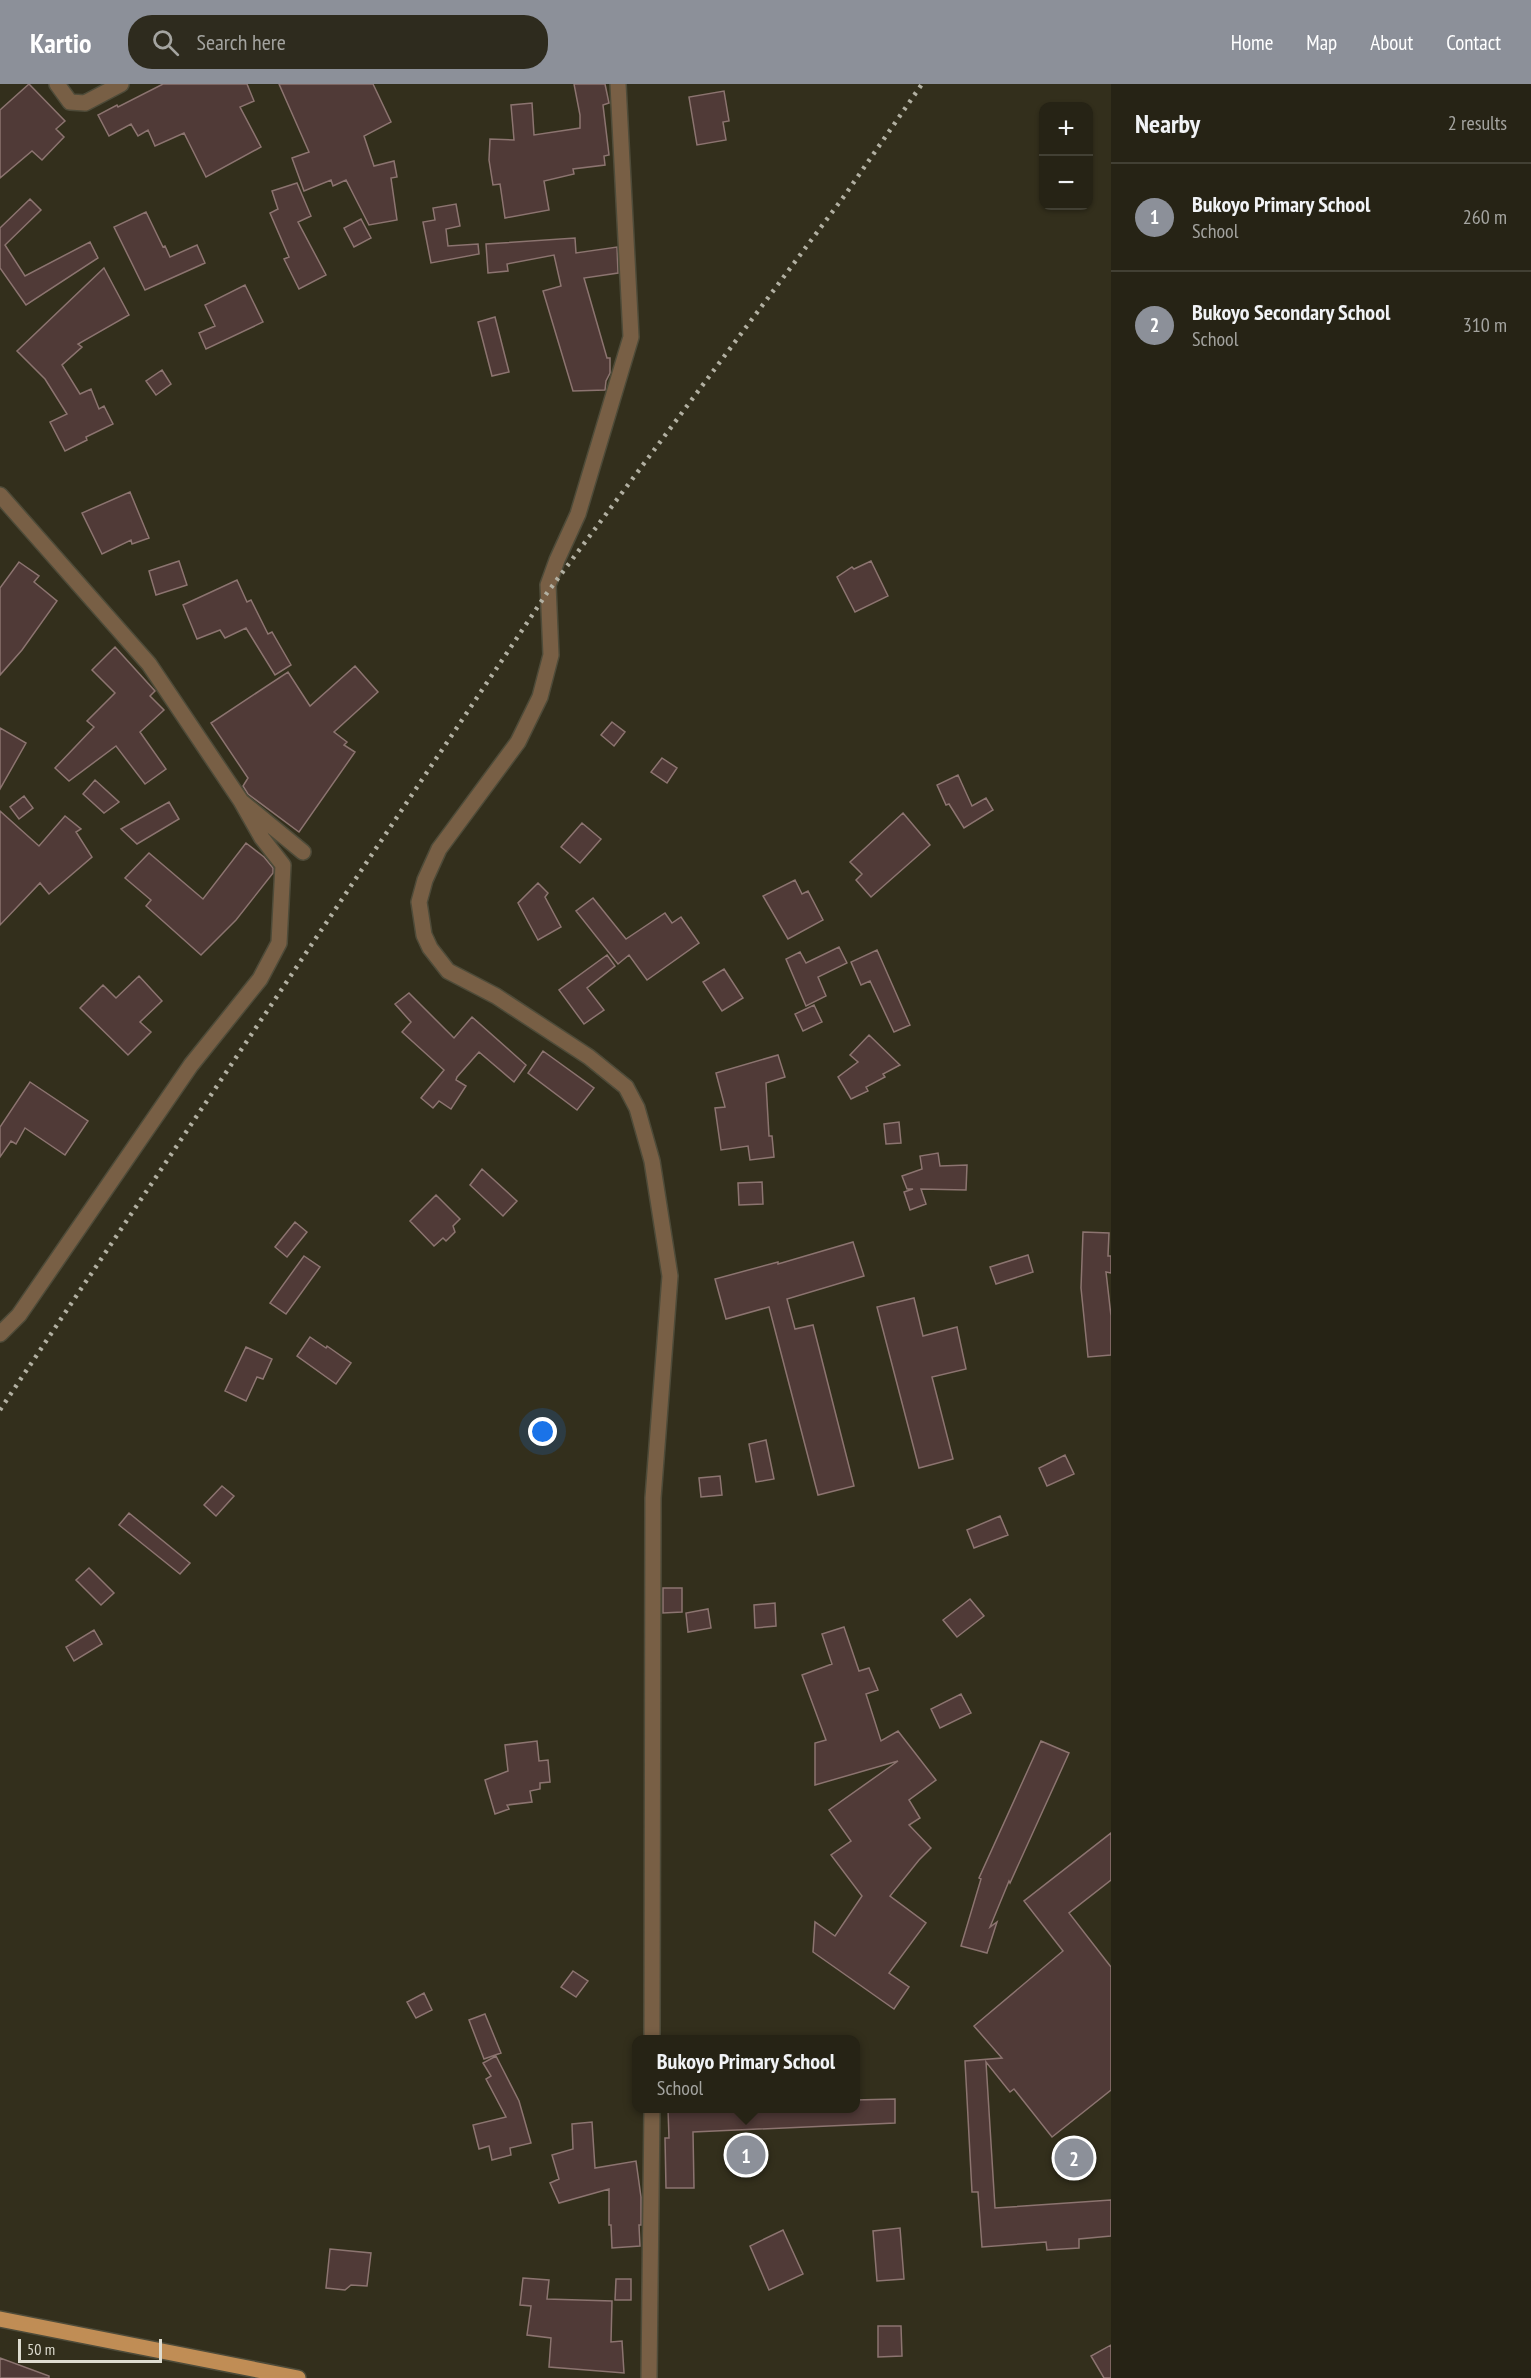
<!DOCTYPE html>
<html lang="en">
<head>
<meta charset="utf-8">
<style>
	body { margin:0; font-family:"PT Sans Narrow",sans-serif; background:#2e2b1e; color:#f1f3f6 }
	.controls { position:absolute; right:18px; top:18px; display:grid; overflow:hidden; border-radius:12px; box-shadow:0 2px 4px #0004 }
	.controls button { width:54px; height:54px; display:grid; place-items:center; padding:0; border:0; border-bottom:2px solid #424034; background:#262315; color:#f1f3f6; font:30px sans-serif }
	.scale { position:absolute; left:18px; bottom:15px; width:144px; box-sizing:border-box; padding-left:6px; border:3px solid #dedcd0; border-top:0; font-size:16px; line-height:21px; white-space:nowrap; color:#dedcd0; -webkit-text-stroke:4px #332f1c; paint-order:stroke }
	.you { position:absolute; left:543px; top:1348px; width:21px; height:21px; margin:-15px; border:4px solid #fff; border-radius:50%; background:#1a73e8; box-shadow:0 0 0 9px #1a73e833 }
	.badge { display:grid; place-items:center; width:39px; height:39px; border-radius:50%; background:#8c9099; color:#fff; font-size:20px; font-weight:700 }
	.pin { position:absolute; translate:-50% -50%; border:3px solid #fff; box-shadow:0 2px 6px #0006 }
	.popup { position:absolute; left:632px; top:1951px; width:228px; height:78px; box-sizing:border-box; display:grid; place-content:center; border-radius:12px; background:#262315; filter:drop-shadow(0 2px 4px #0005); font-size:20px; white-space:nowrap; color:#a4a4a0 }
	.popup b { font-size:22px; color:#f1f3f6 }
	.popup::after { content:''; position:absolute; left:50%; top:100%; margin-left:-12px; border:12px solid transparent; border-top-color:#262315 }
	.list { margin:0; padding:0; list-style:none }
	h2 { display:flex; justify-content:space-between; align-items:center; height:78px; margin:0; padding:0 24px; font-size:26px }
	h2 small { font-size:20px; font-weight:400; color:#a4a4a0 }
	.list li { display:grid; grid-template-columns:39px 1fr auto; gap:18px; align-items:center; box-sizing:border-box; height:108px; padding:0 24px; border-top:2px solid #424034 }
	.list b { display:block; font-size:22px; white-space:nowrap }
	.list p { margin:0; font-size:20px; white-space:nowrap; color:#a4a4a0 }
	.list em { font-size:20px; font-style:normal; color:#a4a4a0 }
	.icon { flex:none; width:33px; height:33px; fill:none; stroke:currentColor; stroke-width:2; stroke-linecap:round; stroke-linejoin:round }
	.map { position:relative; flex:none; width:1111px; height:2294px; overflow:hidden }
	header { display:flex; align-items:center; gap:36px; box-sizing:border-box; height:84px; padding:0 30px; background:#8c9099; color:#fff }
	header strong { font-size:28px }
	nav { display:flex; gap:33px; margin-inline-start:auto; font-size:21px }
	.search { width:420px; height:54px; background:#2e2b1e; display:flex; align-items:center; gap:15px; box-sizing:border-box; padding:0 21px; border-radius:24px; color:#a4a4a0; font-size:22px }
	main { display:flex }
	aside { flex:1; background:#262315 }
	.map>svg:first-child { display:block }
</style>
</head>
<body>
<header>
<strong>Kartio</strong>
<div class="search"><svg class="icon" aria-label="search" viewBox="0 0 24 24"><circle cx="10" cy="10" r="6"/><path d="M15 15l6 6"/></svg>Search here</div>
<nav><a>Home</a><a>Map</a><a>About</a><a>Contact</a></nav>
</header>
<main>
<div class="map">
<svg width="1111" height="2294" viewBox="0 0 1111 2294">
	<rect width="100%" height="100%" fill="#332f1c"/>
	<!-- building -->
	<path fill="#503a37" stroke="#8c7470" stroke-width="1.5" d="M29 0 65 37 56 45 64 53 42 76 32 67 0 94V26Z
		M163 0H247L254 17 240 23 261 63 206 93 184 49 155 62 148 46 138 52 131 40 109 52 98 31 117 21 118 23Z
		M279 0H373L391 38 364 52 374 82 394 77 397 93 391 94 397 136 369 141 346 96 333 102 331 96 304 107 292 74 309 68Z
		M574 0H605L609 19 603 21 609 71 604 72 605 81 573 85 574 90 544 97 549 126 505 134 500 100 493 101 489 76 490 55 514 56 511 21 532 19 534 51 580 44V31Z
		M724 7 729 37 723 38 726 56 697 61 689 13Z
		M297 99 311 132 298 138 326 191 299 205 284 175 289 173 270 129 278 125 272 107Z
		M30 115 41 126 5 161 25 192 90 158 98 174 26 221 0 184V144Z
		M456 120 460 142 446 145 448 162 478 160 479 170 431 179 423 138 435 136 433 124Z
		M146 128 163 163 165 162 170 173 197 161 205 179 145 206 114 143Z
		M361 135 371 154 354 163 344 144Z
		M575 154 576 169 617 163 618 189 584 194 607 274H610V289L606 297 605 306 573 307 543 207 561 202 554 171 507 180 508 187 488 189 486 160Z
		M104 184 129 231 78 260 82 263 62 281 80 310 91 305 99 325 104 322 113 340 86 353 87 356 65 367 50 338 67 330 45 295 17 267Z
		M245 201 263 238 206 265 199 249 215 242 205 221Z
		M495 233 509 288 492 292 478 238Z
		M162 286 171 300 156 311 146 297Z
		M130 408 149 454 132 460 131 456 102 470 82 429Z
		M179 477 187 501 156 511 149 487Z
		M871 477 888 512 855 528 837 493 852 483 854 485Z
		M19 478 39 492 34 498 57 517 22 566 0 591V504Z
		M237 496 247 518 251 516 268 550 272 548 291 581 275 591 246 544 225 554 220 546 197 555 183 521Z
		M115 563 155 607 150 612 164 626 140 648 166 685 145 700 116 662 69 697 55 684 94 643 87 637 115 609 92 586Z
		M355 582 378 608 334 648 347 658 344 661 355 668 299 748 248 710 243 702 248 694 211 639 288 588 310 622Z
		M612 638 625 648 614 662 601 651Z
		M0 644 26 659 0 705Z
		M662 674 677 684 667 699 651 688Z
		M958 691 972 722 986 714 993 726 964 744 949 720 946 721 937 701Z
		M95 696 119 718 104 729 83 710Z
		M24 712 33 724 19 735 10 723Z
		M169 718 179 735 137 760 121 745Z
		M0 727 39 762 65 732 81 745 76 748 92 773 49 810 40 799 0 841Z
		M903 729 930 761 871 813 856 796 862 790 850 778Z
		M582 739 601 755 580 779 561 763Z
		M246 759 264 773 273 784V789L236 836 201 871 146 822 151 816 125 794 149 769 203 815Z
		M795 796 802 810 808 807 823 836 788 855 763 812Z
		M538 799 548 809 545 813 561 843 538 856 518 819Z
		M593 814 626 855 665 829 672 839 681 833 699 859 647 896 629 871 618 880 576 827Z
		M839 863 847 879 818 893 826 912 806 922 786 875 800 868 806 879Z
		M877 866 910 941 894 948 870 897 861 901 851 878Z
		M607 871 615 882 587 904 604 926 584 940 559 906Z
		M724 885 743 914 722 927 703 898Z
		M139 892 162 917 140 938 151 948 128 971 80 924 103 901 116 914Z
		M409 909 454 954 472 933 526 981 514 998 479 968 457 993 456 996 466 1002 451 1025 439 1017 433 1024 421 1014 444 986 402 948 411 938 395 920Z
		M814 921 822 938 803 947 795 930Z
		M869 951 900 981 883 990 885 993 866 1003 868 1007 851 1015 838 993 858 978 850 971Z
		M543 967 594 1004 577 1026 528 989Z
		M778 971 785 993 766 999 769 1052H772L774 1073 750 1076 748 1062 721 1066 715 1024 725 1023 716 989Z
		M30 998 88 1037 65 1071 25 1044 16 1060 11 1057 0 1073V1043Z
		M899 1038 901 1059 886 1060 884 1040Z
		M938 1069 940 1082 967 1081 966 1106 921 1105 926 1120 910 1126 904 1108 913 1105H907L902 1092 922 1085 920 1072Z
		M482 1085 517 1117 503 1132 470 1101Z
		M762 1098 763 1120 739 1121 738 1099Z
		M436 1111 460 1135 453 1142 455 1148 446 1157 443 1154 434 1162 410 1137Z
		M295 1138 307 1148 287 1173 275 1163Z
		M1083 1148 1109 1149 1108 1172H1111V1189L1106 1188 1111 1232V1271L1088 1273 1081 1204Z
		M853 1158 864 1192 787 1215 795 1245 813 1241 854 1402 818 1411 769 1223 726 1235 715 1195 778 1178V1180Z
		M1028 1171 1033 1188 996 1200 990 1183Z
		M304 1172 320 1183 286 1230 270 1219Z
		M914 1214 923 1252 957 1243 966 1285 932 1293 953 1375 919 1384 877 1223Z
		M310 1253 326 1264 327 1262 351 1279 336 1300 297 1272Z
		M246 1263 272 1275 263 1295 257 1293 246 1317 225 1307Z
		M766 1356 774 1395 756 1398 749 1360Z
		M1065 1371 1074 1390 1047 1402 1039 1384Z
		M720 1392 722 1411 701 1413 699 1394Z
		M222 1402 234 1412 216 1432 204 1421Z
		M129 1429 190 1479 180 1490 119 1441Z
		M1000 1432 1008 1451 974 1464 967 1446Z
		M89 1484 114 1509 101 1521 76 1496Z
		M663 1504H682V1528L663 1529Z
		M970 1515 984 1532 957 1553 943 1536Z
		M775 1519 776 1542 755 1544 754 1521Z
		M708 1525 711 1544 688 1548 686 1529Z
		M844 1543 859 1587 869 1584 878 1606 866 1610 881 1657 898 1647 936 1696 909 1716 920 1734 909 1741 931 1764 919 1776 890 1812 926 1839 889 1889 909 1903 894 1925 813 1868 815 1838 835 1852 862 1812 831 1771 851 1757 829 1726 898 1677 815 1701V1659L826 1656 802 1591 832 1580 822 1550Z
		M94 1546 102 1560 74 1577 66 1563Z
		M961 1610 971 1629 940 1644 931 1625Z
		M537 1657 539 1677 548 1676 550 1698 540 1699V1705L530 1707 532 1718 507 1721 509 1725 495 1730 485 1696 508 1687 505 1661Z
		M1041 1657 1069 1669 1010 1799 1009 1797 990 1843 997 1838 987 1869 961 1862 981 1795 979 1794Z
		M1111 1749V1796L1069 1829 1111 1883V2006L1052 2053 1014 2005 1010 2008 986 1978 995 2124 1111 2116V2152L1079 2155V2164L1047 2166 1046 2158 982 2163 978 2108H972L965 1977 1002 1974 974 1942 1063 1867 1024 1817Z
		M573 1887 588 1897 576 1913 561 1903Z
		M424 1909 432 1926 416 1934 407 1918Z
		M485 1930 501 1969 484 1975 469 1936Z
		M496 1972 519 2017 531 2059 510 2064 511 2071 492 2076 489 2062 479 2065 473 2041 506 2033 486 1995 491 1992 483 1979Z
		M895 2015V2039L693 2048 694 2104H666L665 2054H669L668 2025H855V2016Z
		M592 2038 595 2084 636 2077 641 2113V2141H639L640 2162 612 2164 611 2141H609V2105L559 2119 550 2099 559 2095 552 2071 573 2065 572 2040Z
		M900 2144 904 2195 877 2197 873 2147Z
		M783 2146 803 2190 769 2206 750 2162Z
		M330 2165 371 2169 367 2202 351 2201 345 2206 326 2204Z
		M523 2194 549 2196 547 2215 612 2217 611 2258 622 2257 624 2289 549 2283 551 2254 527 2251 531 2222 520 2221Z
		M616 2195H631V2216H615Z
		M878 2242H901L902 2272 878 2273Z
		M1111 2261V2294H1104L1091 2272Z
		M0 2274 49 2292V2294H0Z"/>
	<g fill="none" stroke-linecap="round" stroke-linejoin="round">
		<defs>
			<path id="minor" d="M57 0 70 18 85 19 121 0
				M618 0 631 253 578 430 557 476 548 501 551 571 540 613 518 658 439 765 425 796 419 818 424 851 430 864 448 887 496 912 589 973 626 1003 637 1024 652 1077 670 1192 653 1414 652 1956
				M0 411 149 580 241 717 303 768
				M0 1250 19 1231 191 981 260 895 279 859 283 781 262 754 241 717
				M649 2294 652 2024"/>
			<path id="major" d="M0 2235 298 2294"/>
		</defs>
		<!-- minor casing -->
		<use href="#minor" stroke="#4e4b39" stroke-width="18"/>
		<!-- major casing -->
		<use href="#major" stroke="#4e4b39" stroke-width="18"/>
		<!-- minor -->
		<use href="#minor" stroke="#785f45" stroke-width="15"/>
		<!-- major -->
		<use href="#major" stroke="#c08d55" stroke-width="15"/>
		<!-- rail -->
		<path stroke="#b2b0a2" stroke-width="4.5" stroke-dasharray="3 6" stroke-linecap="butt" d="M0 1326 547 509 845 111 922 0"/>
	</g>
</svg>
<div class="controls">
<button>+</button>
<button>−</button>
</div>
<div class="scale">50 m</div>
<div class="you"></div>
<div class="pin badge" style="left:746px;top:2071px">1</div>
<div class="popup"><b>Bukoyo Primary School</b>School</div>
<div class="pin badge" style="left:1074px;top:2074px">2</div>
</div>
<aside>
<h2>Nearby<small>2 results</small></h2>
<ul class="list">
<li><span class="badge">1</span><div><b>Bukoyo Primary School</b><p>School</p></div><em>260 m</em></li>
<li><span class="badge">2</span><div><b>Bukoyo Secondary School</b><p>School</p></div><em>310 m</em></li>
</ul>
</aside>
</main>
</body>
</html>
